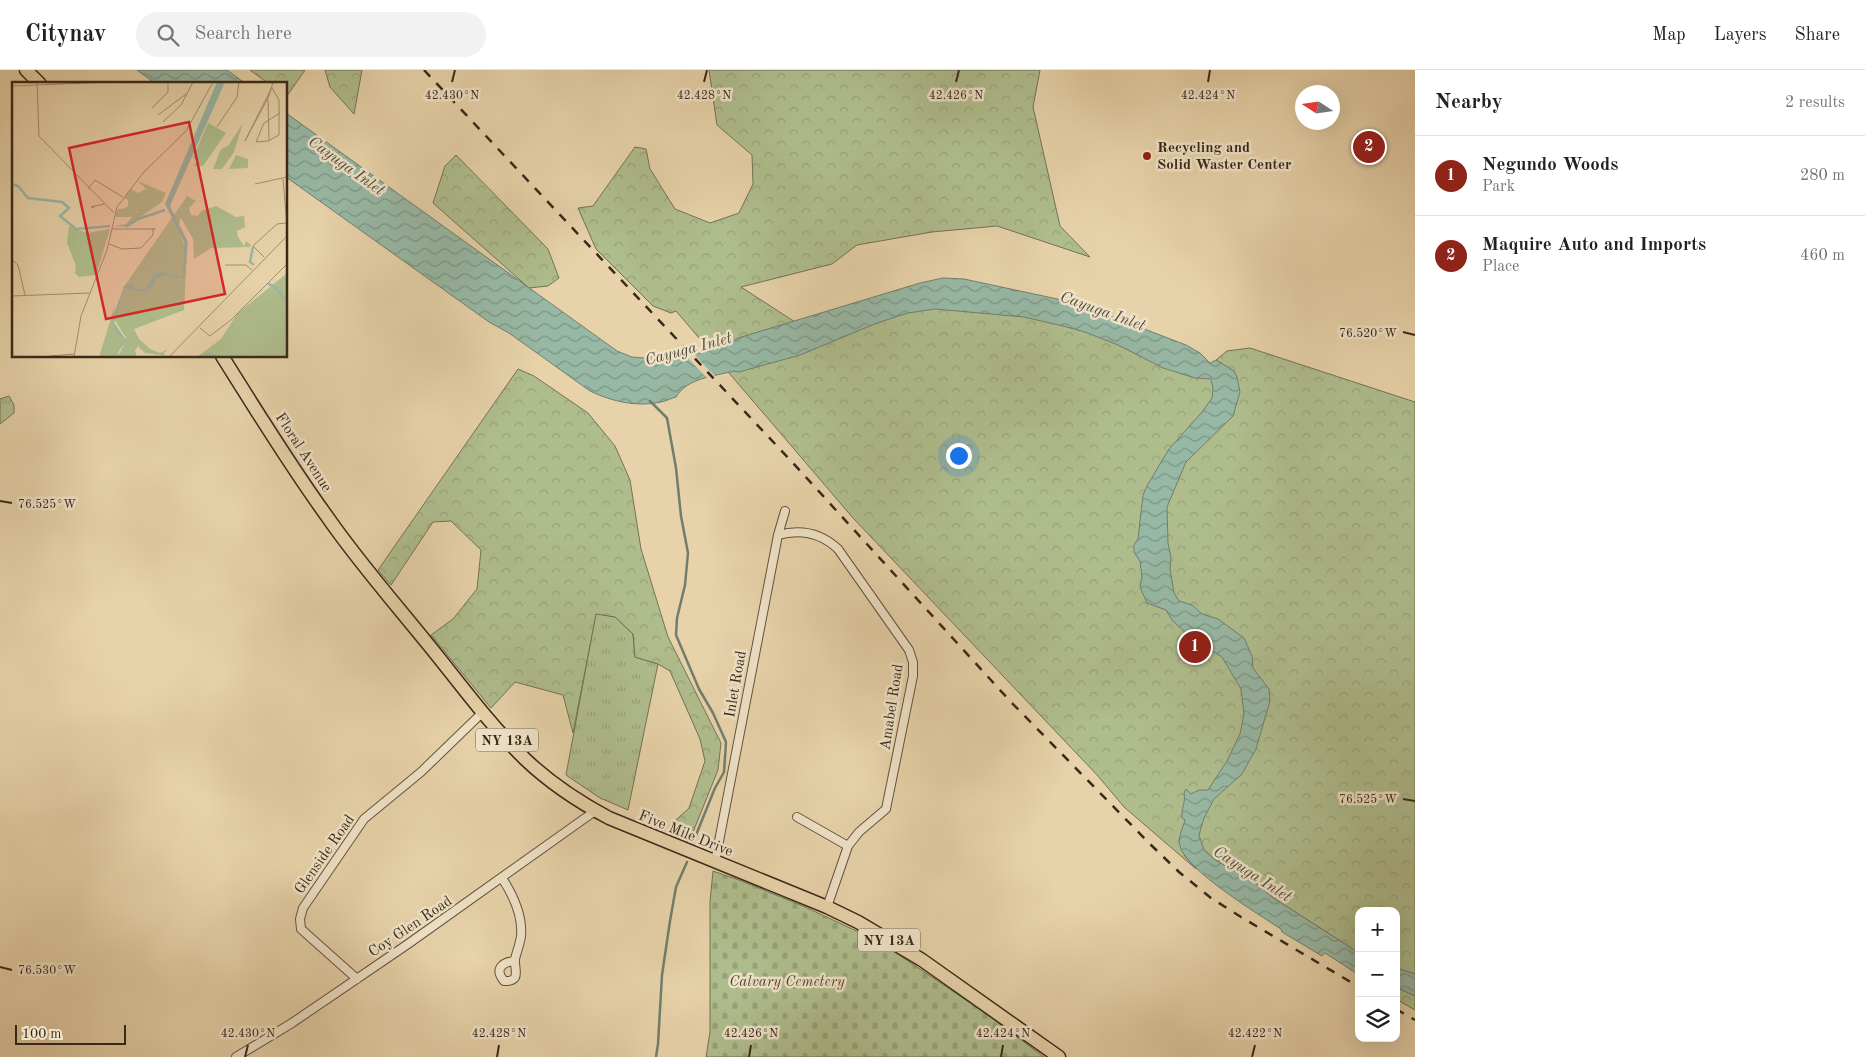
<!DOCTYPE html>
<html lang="en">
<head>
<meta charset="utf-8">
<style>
	body { margin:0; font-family:"Old Standard TT",serif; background:#f2f2f2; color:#202124 }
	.controls { position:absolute; right:15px; bottom:15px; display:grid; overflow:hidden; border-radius:10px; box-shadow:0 5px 20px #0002 }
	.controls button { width:45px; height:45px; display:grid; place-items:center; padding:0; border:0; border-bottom:1px solid #e0e0e0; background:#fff; color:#202124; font:25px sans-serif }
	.compass { position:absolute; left:1295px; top:15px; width:45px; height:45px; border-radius:50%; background:#fff; box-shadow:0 5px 20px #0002; rotate:282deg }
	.scale { position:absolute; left:15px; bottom:12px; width:111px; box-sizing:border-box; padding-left:5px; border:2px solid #3a281a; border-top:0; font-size:14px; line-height:18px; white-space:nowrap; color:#3a281a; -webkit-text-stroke:4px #efe2c7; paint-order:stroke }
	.you { position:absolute; left:958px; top:385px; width:18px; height:18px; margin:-12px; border:4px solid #fff; border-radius:50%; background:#1a73e8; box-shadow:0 0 0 8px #1a73e833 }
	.badge { display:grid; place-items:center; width:32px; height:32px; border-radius:50%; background:#8f2418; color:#fff; font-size:16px; font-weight:700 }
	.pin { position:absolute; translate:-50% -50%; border:2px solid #fff; box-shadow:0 1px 5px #0006 }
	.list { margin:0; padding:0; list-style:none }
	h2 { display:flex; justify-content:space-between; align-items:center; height:65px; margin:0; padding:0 20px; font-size:21px }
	h2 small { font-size:16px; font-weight:400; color:#757577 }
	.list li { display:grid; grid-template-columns:32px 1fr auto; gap:15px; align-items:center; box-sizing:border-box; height:80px; padding:0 20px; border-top:1px solid #e0e0e0 }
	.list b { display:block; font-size:19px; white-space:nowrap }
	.list p { margin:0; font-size:16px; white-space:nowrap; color:#757577 }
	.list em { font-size:16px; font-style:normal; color:#757577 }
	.icon { flex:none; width:28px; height:28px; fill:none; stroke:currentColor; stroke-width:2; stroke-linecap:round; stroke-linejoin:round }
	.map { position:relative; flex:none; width:1415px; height:987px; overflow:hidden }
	header { display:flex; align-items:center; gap:30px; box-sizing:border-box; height:70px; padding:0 25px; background:#fff; border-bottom:1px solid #e0e0e0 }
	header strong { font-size:24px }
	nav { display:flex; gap:28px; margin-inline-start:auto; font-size:18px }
	.search { width:350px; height:45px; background:#f2f2f2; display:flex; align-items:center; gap:12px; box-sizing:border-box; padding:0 18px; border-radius:28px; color:#757577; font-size:19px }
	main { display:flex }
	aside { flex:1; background:#fff }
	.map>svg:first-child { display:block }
</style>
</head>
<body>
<header>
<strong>Citynav</strong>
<div class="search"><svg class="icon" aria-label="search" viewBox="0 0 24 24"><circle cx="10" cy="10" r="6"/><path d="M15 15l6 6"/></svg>Search here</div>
<nav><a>Map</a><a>Layers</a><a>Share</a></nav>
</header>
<main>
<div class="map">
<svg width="1415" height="987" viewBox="0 0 1415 987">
	<defs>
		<pattern id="grass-tufts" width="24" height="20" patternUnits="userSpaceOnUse" patternTransform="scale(1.25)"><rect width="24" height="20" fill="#afbd8d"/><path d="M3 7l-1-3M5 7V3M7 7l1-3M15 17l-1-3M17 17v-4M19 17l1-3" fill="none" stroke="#97a279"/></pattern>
		<pattern id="forest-crowns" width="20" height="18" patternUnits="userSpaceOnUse" patternTransform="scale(1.25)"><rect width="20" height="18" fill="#afbd8d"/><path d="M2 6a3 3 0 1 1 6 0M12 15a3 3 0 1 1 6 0" fill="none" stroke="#97a279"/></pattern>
		<pattern id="cemetery-stones" width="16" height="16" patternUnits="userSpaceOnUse" patternTransform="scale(1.25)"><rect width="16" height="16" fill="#afbd8d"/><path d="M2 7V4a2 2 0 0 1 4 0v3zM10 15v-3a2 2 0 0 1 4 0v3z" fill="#97a279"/></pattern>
		<pattern id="water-waves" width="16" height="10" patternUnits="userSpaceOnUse" patternTransform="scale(1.25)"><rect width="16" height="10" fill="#97b8a5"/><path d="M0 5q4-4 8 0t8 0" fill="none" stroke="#7c9686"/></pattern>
	</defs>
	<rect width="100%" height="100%" fill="#e7d2a9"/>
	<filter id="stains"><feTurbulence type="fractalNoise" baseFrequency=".004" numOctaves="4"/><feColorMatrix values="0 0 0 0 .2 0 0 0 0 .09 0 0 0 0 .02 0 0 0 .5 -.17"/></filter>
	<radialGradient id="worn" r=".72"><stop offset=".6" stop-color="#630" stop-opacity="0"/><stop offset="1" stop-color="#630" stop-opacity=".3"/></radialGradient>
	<!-- grass -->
	<path fill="url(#grass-tufts)" stroke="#747254" d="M9 326 14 335V343L0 354V329Z
		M596 543 615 547 633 564 635 587 658 594 628 740 600 728 566 705Z"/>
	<!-- forest -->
	<path fill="url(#forest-crowns)" stroke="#747254" d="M250 0H305L287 26 286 14H269Z
		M325 0H362L354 44 330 17Z
		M709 0H1040L1033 37 1060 156 1090 187 997 156 932 162 857 175 832 194 741 217 812 263 937 223 1137 270 1234 301 1216 290 1227 281 1250 278 1415 332V904L1396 898V841H1359V883L1272 827 1258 815 1214 789 1204 780 1184 785 1196 799 1124 737 1098 706 853 448 676 241 671 243 653 236 596 179 578 138 593 136 635 77 646 79 650 99 675 139 710 153 739 143 753 114 752 85 717 55Z
		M456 85 548 179 559 208 548 216 529 218 433 133 445 96Z
		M518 299 534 306 588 343 615 376 630 410 641 479 668 567 721 673 718 700 689 772 670 765 676 750 689 738 705 691 700 669 670 601 658 594 635 587 633 564 615 547 596 544 573 663 563 625 515 612 491 638 431 565 453 549 477 519 481 480 451 451 433 452 391 515 378 500Z
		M1396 917 1415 926V940L1396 929Z"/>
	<!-- cemetery -->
	<path fill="url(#cemetery-stones)" stroke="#747254" d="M713 801 739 810 803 836 880 872 988 945 1044 987H706L710 962V832Z"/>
	<!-- water -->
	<path fill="url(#water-waves)" stroke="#727e6d" d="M137 0H227L246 14H156Z
		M286 43 617 281 632 287 645 288 664 284 672 289 686 287 727 275 738 268 920 213 943 208 964 209 1076 233 1186 275 1200 283 1210 293 1216 290 1234 301 1237 307 1240 322 1233 346 1186 392 1167 437 1168 473 1171 488 1170 499 1174 523 1179 531 1192 535 1202 544 1218 549 1244 568 1252 586 1253 598 1269 619 1270 631 1256 679 1242 704 1214 729 1204 748 1199 765 1204 780 1214 789 1258 815 1272 827 1359 883V905L1325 883 1322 886 1282 862 1281 859C1258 844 1186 800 1180 776 1177 769 1183 758 1185 750L1182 748C1181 739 1186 732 1184 723L1186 719 1191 724 1199 720H1208L1227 691 1240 664 1244 644 1241 619 1222 587 1192 569 1172 550 1166 540 1147 533 1140 517 1142 507 1140 491 1134 482V475L1138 469 1143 425 1148 414 1169 379 1203 341 1212 328 1213 318 1211 309 1195 308 1163 298 1118 275 1085 262 1063 256 1024 247 935 239 908 243 877 253 800 285 739 302 734 301C715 306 687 308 676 327 671 328 667 331 661 332 637 337 613 332 590 321L509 263 489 252 286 107Z
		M1396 898 1415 904V926L1396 917Z"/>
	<!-- pier -->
	<path fill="#e7d2a9" d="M694 284 705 296 717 308 709 310 686 286Z"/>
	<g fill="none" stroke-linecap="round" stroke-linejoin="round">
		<!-- stream -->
		<path stroke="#727e6d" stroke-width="2.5" d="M650 331 667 348 676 398 681 446 688 483 685 515 677 548 676 565 699 619 713 643 726 672 724 702 715 718 694 770
			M656 987 658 974 662 905 670 851 676 817 687 792"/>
		<defs>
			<path id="minor" d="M778 465C800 459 821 463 838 479L909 580 913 592V606L886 739 859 762 848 776 827 837
				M797 747 848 776
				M715 792 778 465 785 441
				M502 808C513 825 523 845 521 866 520 874 517 881 515 889 514 899 522 912 504 911 494 899 502 892 515 891
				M357 909 301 859 300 849 303 838 364 749 421 702 483 642
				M236 987 292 953 408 874 595 741"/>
			<path id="primary" d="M26 0 40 14
				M222 286C256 340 289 394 326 445 357 490 393 531 427 573 459 612 489 654 525 689 550 713 579 732 609 748L827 837 858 852 922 890 1059 987"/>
		</defs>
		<!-- minor casing -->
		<use href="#minor" stroke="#65523e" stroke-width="10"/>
		<!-- primary casing -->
		<use href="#primary" stroke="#3a281a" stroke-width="15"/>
		<!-- minor -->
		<use href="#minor" stroke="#efe2c7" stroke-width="8"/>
		<!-- primary -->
		<use href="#primary" stroke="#e7d2a9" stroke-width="12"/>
		<!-- rail -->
		<path stroke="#3a281a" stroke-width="2.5" stroke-dasharray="9 9" stroke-linecap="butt" d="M424 0 793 393 1010 631 1150 774 1179 802 1211 828 1241 847 1359 917
			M1396 939 1415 950"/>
	</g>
	<!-- ticks -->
	<path fill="none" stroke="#3a281a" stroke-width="2" d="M452 12 455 0M704 12 707 0M956 12 959 0M1208 12 1210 0M1403 262 1415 265M0 431 12 433M1403 729 1415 731M0 897 12 900M245 987 248 975M497 987 499 975M749 987 751 975M1001 987 1003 975M1252 987 1255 975"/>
	<!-- markers -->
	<circle fill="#8f2418" stroke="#efe2c7" stroke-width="2" cx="1147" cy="86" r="5"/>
	<g text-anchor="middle" stroke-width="5" stroke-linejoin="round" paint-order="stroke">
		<!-- shield labels -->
		<g fill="#efe2c7" stroke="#70604e" stroke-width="1">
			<rect x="476" y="658.5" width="62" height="23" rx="4"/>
			<rect x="858" y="858.5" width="62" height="23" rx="4"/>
		</g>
		<g font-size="14" font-weight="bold" fill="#3a281a">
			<text x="507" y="675">NY 13A</text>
			<text x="889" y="875">NY 13A</text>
		</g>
		<!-- poi labels -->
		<g font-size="15" font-weight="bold" fill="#3a281a" stroke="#efe2c7" text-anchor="start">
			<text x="1157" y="82">Recycling and<tspan x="1157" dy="17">Solid Waster Center</tspan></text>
		</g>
		<!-- street labels -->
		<g font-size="15" fill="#3a281a" stroke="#efe2c7">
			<text transform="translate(304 382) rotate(57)" y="5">Floral Avenue</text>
			<text transform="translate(735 614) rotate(-80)" y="5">Inlet Road</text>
			<text transform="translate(891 637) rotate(-81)" y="5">Amabel Road</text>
			<text transform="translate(686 763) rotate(22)" y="5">Five Mile Drive</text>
			<text transform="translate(324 784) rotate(-55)" y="5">Glenside Road</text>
			<text transform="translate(410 856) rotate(-34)" y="5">Coy Glen Road</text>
		</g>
		<!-- park labels -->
		<g font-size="15" font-style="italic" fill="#514631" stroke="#efe2c7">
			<text x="787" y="916">Calvary Cemetery</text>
		</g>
		<!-- water labels -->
		<g font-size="16" font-style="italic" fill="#514c3d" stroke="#efe2c7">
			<text transform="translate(347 95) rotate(36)" y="6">Cayuga Inlet</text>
			<text transform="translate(1103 240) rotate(20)" y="6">Cayuga Inlet</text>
			<text transform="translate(688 278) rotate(-15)" y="6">Cayuga Inlet</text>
			<text transform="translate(1253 803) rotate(33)" y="6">Cayuga Inlet</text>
		</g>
	</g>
	<!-- overview -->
	<g transform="translate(12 12)">
		<rect width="275" height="275" fill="#e7d2a9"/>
		<path d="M126 126 122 135H103L106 127Z" fill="#afbd8d"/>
		<path d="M196 41 214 51 191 84H181L187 78 181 76ZM231 41 222 70 210 87H201L209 67 216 64ZM224 73 236 77V86L217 87ZM126 99 154 111 150 120 114 145 101 144 114 142 126 129 111 127 116 124V118L112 116 119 107 126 111 134 107ZM175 114 184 119 177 126 179 133 186 134 189 129 204 124 224 135 232 134 233 145 225 149 226 155 232 164 234 159 239 163 238 165 199 166 182 177 181 157 169 136 166 145 175 172 172 228 122 247 127 257 138 267 148 271 156 267 151 272 155 274 133 271 126 264 123 269 125 275H87L103 223 101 242 112 257 105 273 108 271 114 256 103 238 113 206H111ZM275 191V275H185L209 257 225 232Z" fill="#afbd8d"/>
		<path d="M57 144 75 151 98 147 84 193 67 195 63 191 64 184 55 161Z" fill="#afbd8d"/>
		<path d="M205 0H213L158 124 176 160 172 197 154 193 144 196 140 206 133 210 113 206 102 241 114 258 103 275 112 257 105 251 101 242V235L112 204 120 202 125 207H134L142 193 148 190 171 195 172 160 153 122Z" fill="#97b8a5"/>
		<path fill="none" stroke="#97b8a5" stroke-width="2.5" d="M0 102 6 104 16 116 50 120 57 126 48 134 64 147 98 144M114 145 126 137 153 128M241 165 238 180 242 183M256 202 262 204 275 220M186 275 198 272 204 275"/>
		<path fill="none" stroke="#a28e70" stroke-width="1" d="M25 0 27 54 102 131M0 4 99 0M260 5 233 59 257 14 261 0M260 6 267 18V53M256 17 257 59M140 26 156 10V0M146 33 174 12M151 40 169 23 181 0M205 45 225 15 227 0M244 60 252 41 268 31M244 60 256 59 267 53M271 97 275 143M243 102 275 95M76 107 83 98 111 115M82 126 79 125 92 122M100 147H144M97 162 110 167 129 166 141 153V146M252 175 241 164 265 142 274 141M0 178 6 183 13 213M213 183H234L240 188M0 214 77 211M188 246 198 254 219 238 275 182M38 274 62 272M62 275 69 234 95 168 105 125 131 91 174 49 201 0M157 275 275 154"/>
		<path fill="#d62828" fill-opacity="0.15" stroke="#d62828" stroke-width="2.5" d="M177 40 213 212 94 237 57 66Z"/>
		<rect width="275" height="275" fill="none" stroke="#3a281a" stroke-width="2.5"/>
	</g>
	<g font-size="12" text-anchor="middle" fill="#3a281a" stroke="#efe2c7" stroke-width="5" stroke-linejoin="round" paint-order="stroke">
		<text x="452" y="29">42.430°N</text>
		<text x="704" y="29">42.428°N</text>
		<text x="956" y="29">42.426°N</text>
		<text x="1208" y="29">42.424°N</text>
		<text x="1368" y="267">76.520°W</text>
		<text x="47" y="438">76.525°W</text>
		<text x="1368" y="733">76.525°W</text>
		<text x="47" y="904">76.530°W</text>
		<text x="248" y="967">42.430°N</text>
		<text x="499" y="967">42.428°N</text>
		<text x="751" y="967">42.426°N</text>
		<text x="1003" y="967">42.424°N</text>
		<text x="1255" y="967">42.422°N</text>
	</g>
	<rect width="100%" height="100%" filter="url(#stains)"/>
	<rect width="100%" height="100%" fill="url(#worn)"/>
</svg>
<div class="controls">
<button>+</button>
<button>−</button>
<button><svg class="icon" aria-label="layers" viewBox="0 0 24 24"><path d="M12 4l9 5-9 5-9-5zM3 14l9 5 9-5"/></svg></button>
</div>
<svg class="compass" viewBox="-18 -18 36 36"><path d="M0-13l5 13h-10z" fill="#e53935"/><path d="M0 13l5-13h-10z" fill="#757577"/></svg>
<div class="scale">100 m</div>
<div class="you"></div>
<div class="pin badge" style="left:1195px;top:577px">1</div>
<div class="pin badge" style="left:1369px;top:77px">2</div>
</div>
<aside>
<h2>Nearby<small>2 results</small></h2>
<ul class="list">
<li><span class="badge">1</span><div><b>Negundo Woods</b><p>Park</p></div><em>280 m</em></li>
<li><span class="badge">2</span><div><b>Maquire Auto and Imports</b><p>Place</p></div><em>460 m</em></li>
</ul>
</aside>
</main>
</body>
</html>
